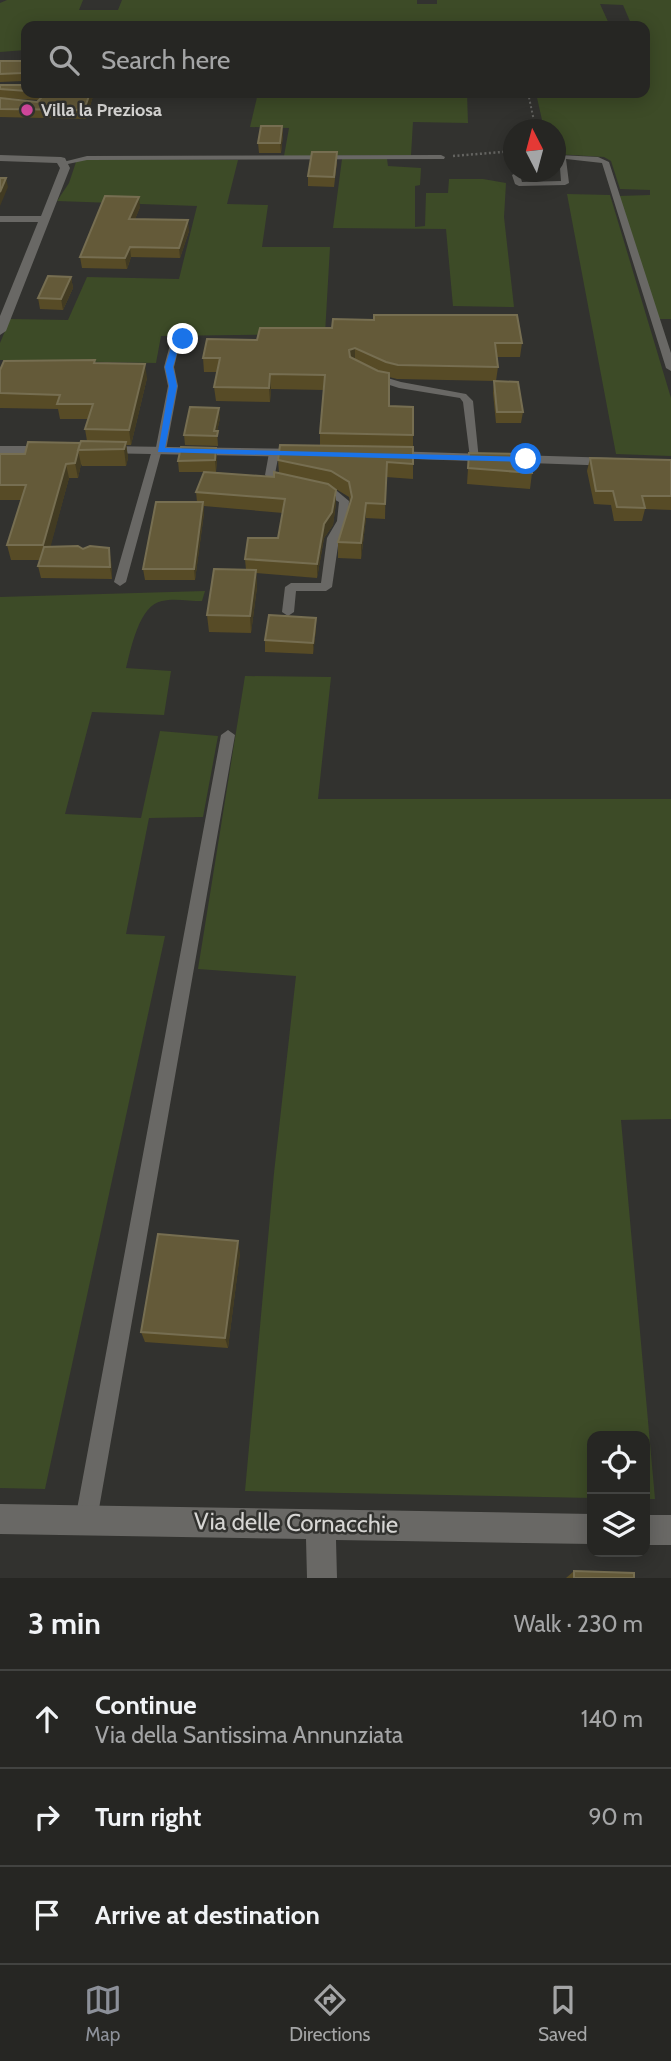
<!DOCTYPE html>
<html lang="en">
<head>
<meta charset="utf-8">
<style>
	body { margin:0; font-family:Cabin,sans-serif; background:#323230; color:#f1f3f6 }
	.controls { position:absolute; right:21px; bottom:21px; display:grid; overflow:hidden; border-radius:14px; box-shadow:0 4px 18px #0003 }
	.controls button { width:63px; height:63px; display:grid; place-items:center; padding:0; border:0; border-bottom:2px solid #424341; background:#262623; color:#f1f3f6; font:35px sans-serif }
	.compass { position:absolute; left:503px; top:119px; width:63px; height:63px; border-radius:50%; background:#262623; box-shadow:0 4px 18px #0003; rotate:354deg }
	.stop { position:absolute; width:21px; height:21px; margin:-16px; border:5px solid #1a73e8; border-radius:50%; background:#fff }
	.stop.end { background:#1a73e8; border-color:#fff; box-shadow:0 2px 7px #0008 }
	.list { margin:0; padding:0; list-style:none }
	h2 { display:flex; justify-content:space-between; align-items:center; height:91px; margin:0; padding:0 28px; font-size:30px }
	h2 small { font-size:23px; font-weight:400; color:#a4a5a6 }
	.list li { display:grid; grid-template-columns:46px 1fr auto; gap:21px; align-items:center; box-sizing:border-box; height:98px; padding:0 28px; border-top:2px solid #424341 }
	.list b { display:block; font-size:26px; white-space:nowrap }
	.list p { margin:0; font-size:23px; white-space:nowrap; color:#a4a5a6 }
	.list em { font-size:23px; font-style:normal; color:#a4a5a6 }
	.icon { flex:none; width:38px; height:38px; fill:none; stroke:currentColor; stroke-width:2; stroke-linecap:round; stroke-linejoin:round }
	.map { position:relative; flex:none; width:671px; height:1578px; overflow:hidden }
	.search { position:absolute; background:#262623; box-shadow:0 4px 18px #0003; left:21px; right:21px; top:21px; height:77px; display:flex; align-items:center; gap:18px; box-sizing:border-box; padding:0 24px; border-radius:14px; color:#a4a5a6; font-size:26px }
	.sheet { height:385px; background:#262623 }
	nav { display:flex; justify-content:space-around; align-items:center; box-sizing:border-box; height:98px; border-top:2px solid #424341; background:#262623; font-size:19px; color:#a4a5a6 }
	nav a { display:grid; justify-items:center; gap:4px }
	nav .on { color:#8c9099 }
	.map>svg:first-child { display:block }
</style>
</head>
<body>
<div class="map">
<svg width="671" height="1578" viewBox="0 0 671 1578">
	<rect width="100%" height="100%" fill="#32322f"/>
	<!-- green -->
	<path fill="#3d4b27" d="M7 0H83L79 10H118L122 0H417V4H437V0H671V319H657L618 196 650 195V190L620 189 611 161 604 157 556 154V130L544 129 536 93H645V26H632L623 5 600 4 610 26H26V50L0 52V3Z
		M258 93H467L468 123 413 122 411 155 284 156 289 128 250 127Z
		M77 159 238 160 227 204 268 205 262 247H330L325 334 161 336 156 363 0 360V343L10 319 68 320 87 277 179 279 197 206 57 201 69 183Z
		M342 159H387L388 166 421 168 420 185 415 186V227L425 226 426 193H448L449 179H483L506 183 504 217 514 307 453 306 446 229 333 228Z
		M567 194 610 195 671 398V456L616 454Z
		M205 591 202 601C189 601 174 598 162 601 139 605 131 649 126 668L171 671 164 715 92 712 65 814 141 818 160 731 218 736 203 817 149 818 126 934 165 936 45 1489 0 1488V597Z
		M245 676 331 677 318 799H671V1119L621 1120 655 1499H645V1436H592V1498L245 1491 274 1173 296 976 198 969Z"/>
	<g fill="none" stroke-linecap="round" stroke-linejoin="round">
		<!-- path-far1 -->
		<path stroke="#646461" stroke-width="2" stroke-dasharray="2 2.5" stroke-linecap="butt" d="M528 93 536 130"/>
		<!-- path -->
		<path stroke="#646461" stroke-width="2.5" stroke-dasharray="2 2.5" stroke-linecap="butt" d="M453 156 514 151"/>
		<!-- service -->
		<path fill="#696865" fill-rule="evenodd" d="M441 155 445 157 444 159 87 160 63 165 59 163 87 156Z
			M559 155 598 157 609 162 671 353V371L666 368 602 163 566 159 569 183 565 185 519 186 515 184 512 175 516 173 520 175 522 182 561 181Z
			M183 336 188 339 180 343 174 367 178 386 166 450 161 453 126 582 120 586 114 582 152 450 156 447 168 386 164 367 171 341Z
			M374 374 401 382 466 394 473 401 479 460 475 461 470 458 463 402 460 398 399 388 371 379V375Z
			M274 450 279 453 275 474 280 478 290 481V485L272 483 265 475 269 453Z
			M320 486 337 491 349 501 348 521 339 539 332 587 326 591H296L294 612 288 616 282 612 285 587 291 583H321L327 538 337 521 339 502C331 497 320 495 315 489Z
			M228 730 235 735 97 1520 94 1528 86 1531 78 1528 75 1520 221 735Z"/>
		<!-- minor -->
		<path fill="#696865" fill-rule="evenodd" d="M0 155 61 157 65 158 70 168 6 331 0 335V316L38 222H0V216H41L60 168 57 163 0 161Z
			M0 1504 592 1514V1544L336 1540 337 1578H307L306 1539 0 1534Z
			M645 1515H671V1545H645Z"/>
		<!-- tertiary -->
		<path fill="#696865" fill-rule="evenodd" d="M0 446H51L58 450 51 454H0Z
			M103 446 303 449 310 453 303 457 98 453 96 450Z
			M389 451 615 458 622 462 615 466 384 458 382 455 384 452Z"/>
	</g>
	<!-- wall -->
	<path fill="#574b26" d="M0 61H26L23 81 0 82Z
		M26 81V93H94L86 119 0 117V98L37 102 39 100 0 98V85H25Z
		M282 126 283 135 281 153H259L258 143Z
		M337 162 334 187 308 186V176Z
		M140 207 135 219 189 231 180 258 131 257 127 269 82 268 80 257Z
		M71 277 73 288 63 310 40 309 38 298Z
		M207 339 522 343 520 357H497L498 367 496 381 397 379 389 377V406L413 435V479L386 477 385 519 366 518 361 559 338 558V542L350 503 349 497 331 486 336 490V503L333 525 324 538 317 578 256 573 257 587 251 633 209 632 207 615 246 570 245 559 278 538 283 513 204 506V513L195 580H145L143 569 197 502 196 492 204 472H179L178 461 217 459 216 472H210L274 477 279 473 278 460 320 445V433L324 390 271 389 270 402 216 401 214 387 217 372H204L203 358Z
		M95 360V363L147 378 131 445H126L128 458 126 466H82L81 464 78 478H69L50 547 83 549 111 560 112 579 41 578 38 566 40 560H11L7 545 21 500H0V454H25L87 441 85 429 88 419H60L58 409 0 408V370Z
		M494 381 523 412 521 423H496L493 393Z
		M220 418 217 431 218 446 185 445 184 435Z
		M469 453 532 473 530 489 467 484Z
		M590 458 671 460V510L645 509 642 521H614L611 505 594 504 587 471Z
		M316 629 313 654 265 652V640Z
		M240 1253 228 1348 145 1342 141 1332Z
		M574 1571 634 1578H566Z"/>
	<!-- shaded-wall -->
	<path fill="#423b22" d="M26 63V74L23 81 22 73Z
		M90 93H94L86 119 84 110Z
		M282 126 283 135 281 153 280 143Z
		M6 178 8 187 0 206V192Z
		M139 197 140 207 131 229 129 219Z
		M188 220 189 231 180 258 179 248Z
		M130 247 131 257 127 269 125 258Z
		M71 277 73 288 63 310 61 299Z
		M355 348V362L349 363V350Z
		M145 364 147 378 131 445 129 430Z
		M270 374 271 389 270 402 269 388Z
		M219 408 220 418 216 436 214 431Z
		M126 442 128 458 126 466 124 449Z
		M216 448 217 459 216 472 215 460Z
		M78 450 81 464 78 478 75 463Z
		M66 464 69 478 47 560 43 545Z
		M336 490V503L333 525 324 538 317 578V564L324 524Z
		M203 502 204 513 195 580 194 569Z
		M366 503V518L361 559V543Z
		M109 548 111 560 112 579 110 567Z
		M256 570 257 587 251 633 250 616Z
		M316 618V629L313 654V643Z
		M238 1241 240 1253 228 1348 225 1338Z"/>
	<!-- building -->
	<path fill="#645a39" stroke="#766e51" stroke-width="2" d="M0 61H26V63L22 73 0 74Z
		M26 81V91L0 89V85H25Z
		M38 93H90L84 110 0 109V98L37 102 43 96Z
		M261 126H282L280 143H258Z
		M312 152H337L334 177 308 176Z
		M0 178H6L0 192Z
		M105 196 139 197 129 219 188 220 179 248 130 247 125 258 80 257Z
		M48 276 71 277 61 299 38 298Z
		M374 315H517L522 343H495L498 367 398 365 386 362 355 348 349 350 350 357 378 371 389 373V406L413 407V435L320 433 325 375 270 374 269 388 214 387 220 358H203L207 339 257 340 260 328H332L333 319 374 320Z
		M95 360 94 363 145 364 129 430 85 429 93 404H57L60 395 0 393V370L4 361Z
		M494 381 518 382 523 412H497Z
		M190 407 219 408 214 431H218L217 436 184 435Z
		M81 441 126 442 124 449 78 450Z
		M28 442 80 443 75 463 66 464 43 545H7L26 485H0V454H25Z
		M280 445 413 447V464L387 462 385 504 366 503 361 543 338 542 352 497 349 482 331 471 278 460Z
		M181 447 216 448 215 460 178 461Z
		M469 453 530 454 532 473 468 468Z
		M590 458 671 460V496H642L645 508 617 507 613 491H596Z
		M204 472 274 477V472L328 484 336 490 332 512 324 524 317 564 245 559 248 538H278L285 499 196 492Z
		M156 502H203L194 569H143Z
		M78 546 83 549 90 546 109 548 110 567 38 566 44 547Z
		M214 569 256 570 250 616 207 615Z
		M269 615 316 618 313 643 265 640Z
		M158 1234 238 1241 225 1338 141 1332Z
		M574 1571 634 1573V1578H574Z"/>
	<!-- route -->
	<path fill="#1a73e8" d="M183 336 187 339 180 342 173 367 177 386 165 448 526 457 530 459 526 462 158 452 169 386 165 367 173 341Z"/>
	<!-- markers -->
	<circle fill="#d1479c" stroke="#32322f" stroke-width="2.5" cx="27" cy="110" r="7"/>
	<g text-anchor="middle" stroke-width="5" stroke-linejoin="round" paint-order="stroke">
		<!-- far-poi labels -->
		<g font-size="18" font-weight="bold" fill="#d7d6d4" stroke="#32322f" text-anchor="start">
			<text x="41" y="116">Villa la Preziosa</text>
		</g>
		<!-- near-street labels -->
		<g font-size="24" fill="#d7d6d4" stroke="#32322f">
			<text transform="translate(296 1523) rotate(1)" y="8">Via delle Cornacchie</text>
		</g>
	</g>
</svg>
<div class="controls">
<button><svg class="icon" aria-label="locate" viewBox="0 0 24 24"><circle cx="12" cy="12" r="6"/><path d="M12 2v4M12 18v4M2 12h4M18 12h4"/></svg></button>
<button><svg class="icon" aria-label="layers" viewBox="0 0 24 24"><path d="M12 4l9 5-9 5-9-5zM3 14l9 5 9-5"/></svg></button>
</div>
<svg class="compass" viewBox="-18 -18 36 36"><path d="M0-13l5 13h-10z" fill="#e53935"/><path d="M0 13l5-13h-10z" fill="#a4a5a6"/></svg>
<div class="stop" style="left:526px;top:459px"></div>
<div class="stop end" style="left:183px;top:339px"></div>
<div class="search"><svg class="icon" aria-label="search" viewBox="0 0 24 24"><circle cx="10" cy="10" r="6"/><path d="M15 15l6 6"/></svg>Search here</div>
</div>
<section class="sheet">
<h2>3 min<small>Walk · 230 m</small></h2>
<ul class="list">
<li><svg class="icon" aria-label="ahead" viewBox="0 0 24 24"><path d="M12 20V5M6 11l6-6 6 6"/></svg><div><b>Continue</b><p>Via della Santissima Annunziata</p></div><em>140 m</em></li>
<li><svg class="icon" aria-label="right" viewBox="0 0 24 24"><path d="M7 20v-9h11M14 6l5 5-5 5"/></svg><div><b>Turn right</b></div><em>90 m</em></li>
<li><svg class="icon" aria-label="arrive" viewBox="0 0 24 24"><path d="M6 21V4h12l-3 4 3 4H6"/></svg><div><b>Arrive at destination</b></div></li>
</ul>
</section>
<nav>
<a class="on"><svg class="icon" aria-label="map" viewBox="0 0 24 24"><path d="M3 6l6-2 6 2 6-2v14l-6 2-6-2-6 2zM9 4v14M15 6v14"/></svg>Map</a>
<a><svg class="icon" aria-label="directions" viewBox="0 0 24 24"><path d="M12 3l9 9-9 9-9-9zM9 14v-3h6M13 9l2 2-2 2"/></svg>Directions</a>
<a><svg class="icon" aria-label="saved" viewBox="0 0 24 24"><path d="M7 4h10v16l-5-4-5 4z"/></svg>Saved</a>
</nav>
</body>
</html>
